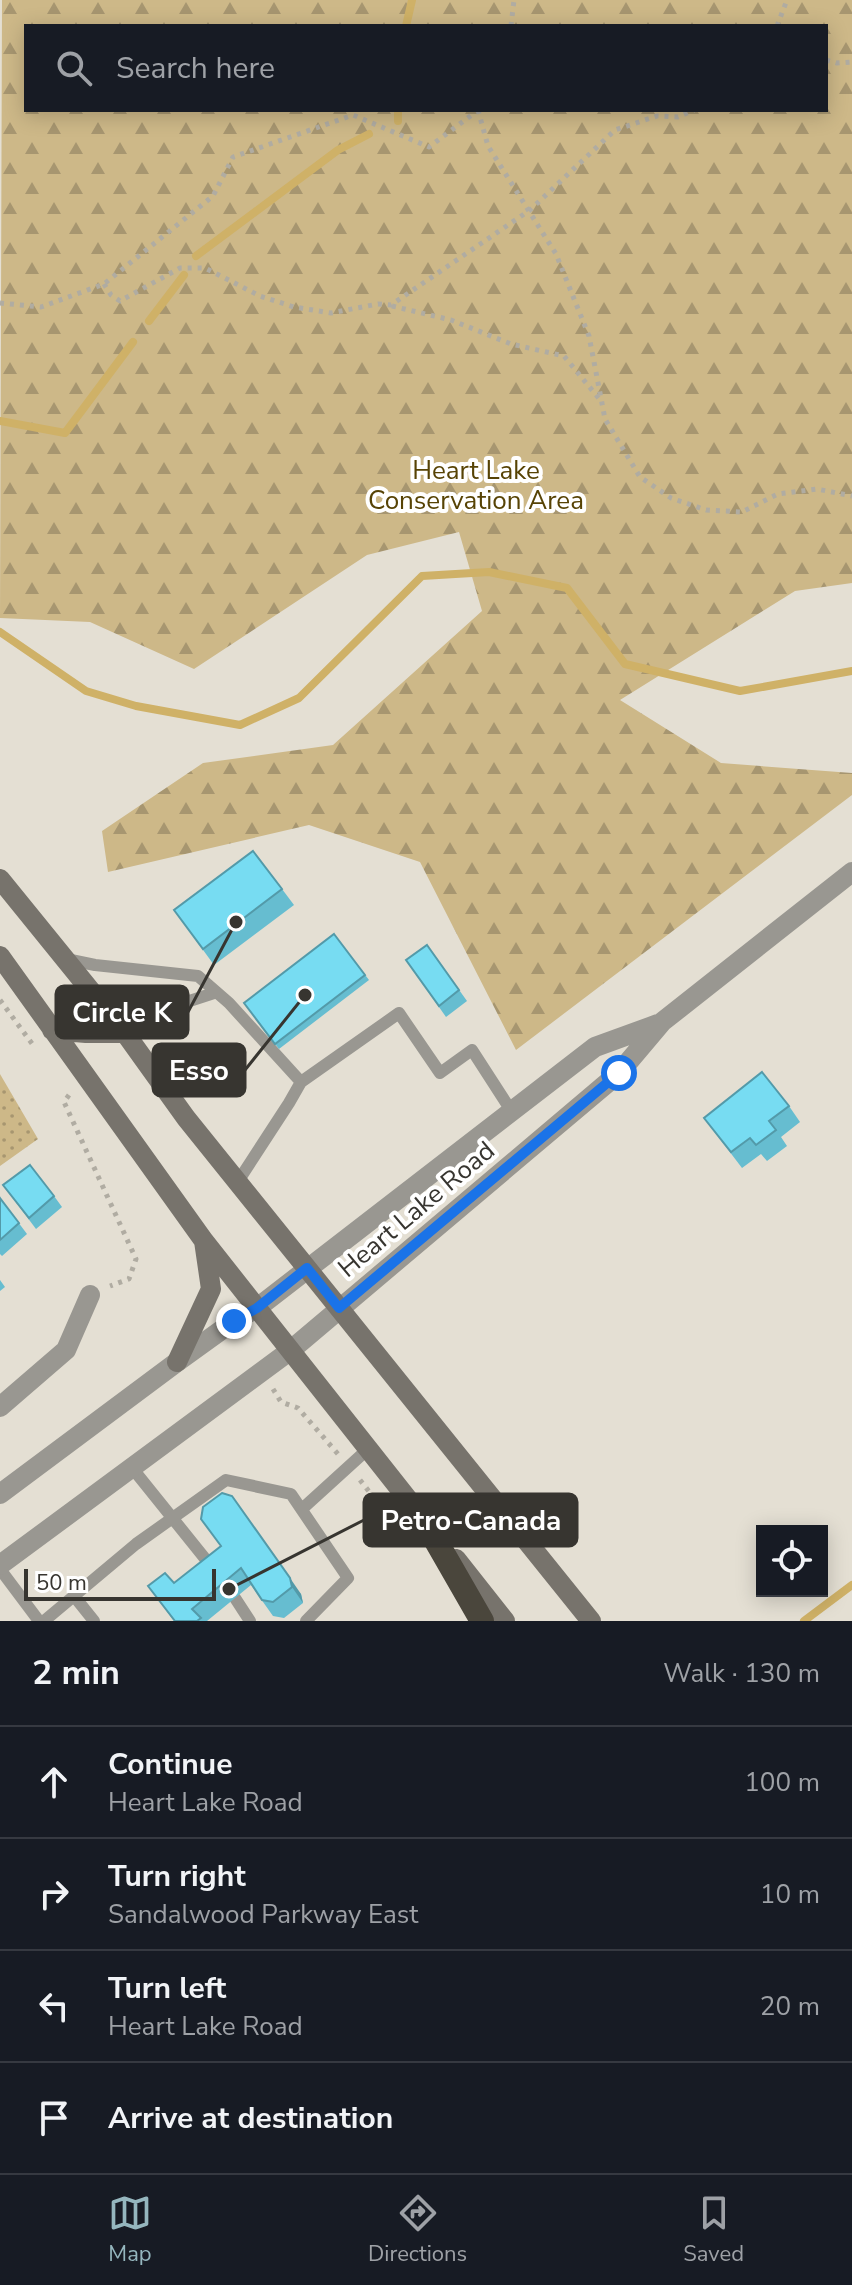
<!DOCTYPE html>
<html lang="en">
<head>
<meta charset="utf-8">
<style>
	body { margin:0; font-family:"Nunito Sans",sans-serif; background:#20242c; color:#f1f3f6 }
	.controls { position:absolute; right:24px; bottom:24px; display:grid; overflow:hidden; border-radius:0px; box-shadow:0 4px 20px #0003 }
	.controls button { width:72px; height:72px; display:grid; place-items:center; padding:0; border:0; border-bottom:2px solid #363941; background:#171b24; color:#f1f3f6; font:40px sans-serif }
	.scale { position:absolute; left:24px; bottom:20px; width:192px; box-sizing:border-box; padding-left:8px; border:4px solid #373530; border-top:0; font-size:22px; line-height:28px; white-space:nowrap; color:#373530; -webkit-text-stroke:6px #fff; paint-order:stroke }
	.stop { position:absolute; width:24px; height:24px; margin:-18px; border:6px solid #1a73e8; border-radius:50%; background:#fff }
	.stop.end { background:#1a73e8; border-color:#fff; box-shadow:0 2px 8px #0008 }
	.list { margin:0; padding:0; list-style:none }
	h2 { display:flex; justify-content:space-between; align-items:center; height:104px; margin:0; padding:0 32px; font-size:34px }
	h2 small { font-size:26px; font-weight:400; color:#9ea1a6 }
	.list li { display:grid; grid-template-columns:52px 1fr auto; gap:24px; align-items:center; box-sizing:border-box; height:112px; padding:0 32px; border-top:2px solid #363941 }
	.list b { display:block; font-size:30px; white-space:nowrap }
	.list p { margin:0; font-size:26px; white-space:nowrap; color:#9ea1a6 }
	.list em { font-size:26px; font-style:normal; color:#9ea1a6 }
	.icon { flex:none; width:44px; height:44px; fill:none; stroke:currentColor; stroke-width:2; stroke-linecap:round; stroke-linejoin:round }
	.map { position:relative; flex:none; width:852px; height:1621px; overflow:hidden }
	.search { position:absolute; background:#171b24; box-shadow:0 4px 20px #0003; left:24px; right:24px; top:24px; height:88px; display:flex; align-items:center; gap:20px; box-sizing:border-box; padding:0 28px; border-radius:0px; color:#9ea1a6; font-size:30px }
	.sheet { height:552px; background:#171b24 }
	nav { display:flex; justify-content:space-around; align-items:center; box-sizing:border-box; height:112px; border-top:2px solid #363941; background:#171b24; font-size:22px; color:#9ea1a6 }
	nav a { display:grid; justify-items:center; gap:4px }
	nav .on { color:#95b6be }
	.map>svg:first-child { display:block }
</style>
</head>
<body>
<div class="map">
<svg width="852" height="1621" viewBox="0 0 852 1621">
	<defs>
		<pattern id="green-dots" width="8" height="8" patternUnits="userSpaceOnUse" patternTransform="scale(2)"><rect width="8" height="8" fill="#cdb888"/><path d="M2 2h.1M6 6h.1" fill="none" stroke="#a79670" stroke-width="1.8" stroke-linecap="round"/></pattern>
		<pattern id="forest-firs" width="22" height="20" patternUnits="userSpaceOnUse" patternTransform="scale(2)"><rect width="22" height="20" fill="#cdb888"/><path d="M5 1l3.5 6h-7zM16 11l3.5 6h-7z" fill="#a79670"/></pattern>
	</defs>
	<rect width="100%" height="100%" fill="#e4dfd3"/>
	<!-- green -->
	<path fill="url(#green-dots)" d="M0 1074 38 1139 0 1166Z"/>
	<!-- forest -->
	<path fill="url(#forest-firs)" fill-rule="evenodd" d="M2 0H852V583L795 591 620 700 721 763 852 773V795L516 1050 420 862 309 825 108 872 102 831 203 763 333 745 482 611 459 532 367 555 194 669 90 622 0 618ZM26 26H826V110H26Z"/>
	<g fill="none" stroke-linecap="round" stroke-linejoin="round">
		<!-- stream -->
		<path stroke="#cfb167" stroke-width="8" d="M406 26 412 0
			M398 121V110
			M196 256 338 150 369 134
			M149 321 184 275
			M0 421 65 433 133 342
			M0 632 86 691 136 706 240 725 299 698 422 576 489 572 567 588 625 664 740 691 852 671
			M804 1621 852 1585"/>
		<!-- path -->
		<path stroke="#b0aca2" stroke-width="5" stroke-dasharray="4 6" stroke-linecap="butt" d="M511 26 514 0
			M777 26 787 0
			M826 60 837 63 852 62
			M478 110 488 146 556 254 589 336 605 419 640 477 671 498 706 510 742 512 778 494 817 489 852 496
			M104 284 111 295 120 301 180 268H205L260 296 294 307 331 313 378 304 391 305 530 210 615 130 657 116 678 117 694 110
			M0 303 41 307 104 284 213 196 233 157 353 115 429 147 477 111
			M392 306 451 320 511 344 564 356 601 401
			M0 1000 33 1045
			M69 1095 64 1102 136 1259 129 1279 110 1286
			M273 1389 281 1402 298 1408 338 1454
			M360 1480 403 1535"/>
		<!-- service -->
		<path stroke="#999791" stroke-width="12" d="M66 959 95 965 198 976 229 1003 301 1082
			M125 1033 168 1008 214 993
			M237 1183 289 1103 301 1082 399 1013 440 1073 472 1050 512 1112
			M133 1469 215 1571
			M302 1509 368 1449
			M0 1569 39 1621
			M74 1596 94 1621
			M235 1598 250 1621
			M44 1621 136 1544 226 1480 291 1494 348 1578 306 1621"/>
		<!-- minor -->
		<path stroke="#999791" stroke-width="20" d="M0 1407 66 1350 90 1295"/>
		<!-- tertiary -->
		<path stroke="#999791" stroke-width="20" d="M0 1494 177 1362 234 1321 257 1308 595 1047 658 1024
			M0 1565 291 1350 619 1073 662 1022 852 872"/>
		<!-- secondary -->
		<path stroke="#77736c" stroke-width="20" d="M0 879 125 1033 186 1118 591 1621
			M0 956 204 1241 433 1531
			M52 1030 86 1033H125
			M177 1362 211 1289 204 1241
			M456 1559 505 1621"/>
		<!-- motorway -->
		<path stroke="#4a463c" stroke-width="24" d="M424 1520 482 1621"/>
	</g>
	<!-- wall -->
	<path fill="#66bdd0" d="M282 889 294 905 214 965 174 910Z
		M334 934 369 980 279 1049 244 1003Z
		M427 945 467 1001 446 1017 406 960Z
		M789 1106 800 1122 781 1137 787 1146 767 1161 761 1154 742 1168 704 1118Z
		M3 1185 54 1196 62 1207 36 1229Z
		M0 1198 27 1234 2 1256 0 1254Z
		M0 1280 5 1287 0 1291Z
		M203 1507 301 1594 303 1603 284 1618 273 1616 251 1585 207 1621H174L148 1586 174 1583 221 1546Z"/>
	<!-- shaded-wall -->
	<path fill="#539aa9" d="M290 1578 301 1594 303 1603 292 1587Z"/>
	<!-- building -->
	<path fill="#77dcf2" stroke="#539aa9" stroke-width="2" d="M253 851 282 889 203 949 174 910Z
		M334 934 365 975 275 1044 244 1003Z
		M427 945 459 990 439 1006 406 960Z
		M762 1072 789 1106 769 1121 776 1130 756 1145 750 1138 731 1152 704 1118Z
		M30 1165 54 1196 29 1218 3 1185Z
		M0 1198 19 1223 0 1240Z
		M222 1493 232 1496 290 1578 292 1587 273 1602 262 1600 241 1568 192 1609 201 1618 197 1621H175L148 1586 165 1573 174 1583 221 1546 201 1519 203 1507Z"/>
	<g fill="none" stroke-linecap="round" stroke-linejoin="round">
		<!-- route -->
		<path stroke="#1a73e8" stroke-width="10" d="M234 1321 257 1308 307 1268 339 1308 619 1073"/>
	</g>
	<g text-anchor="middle" stroke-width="8" stroke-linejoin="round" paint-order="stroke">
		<!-- park labels -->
		<g font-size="26" fill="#574305" stroke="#fff">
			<text x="476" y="479">Heart Lake<tspan x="476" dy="30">Conservation Area</tspan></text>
		</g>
		<!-- street labels -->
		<g font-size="26" fill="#373530" stroke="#fff">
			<text transform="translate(416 1209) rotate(-40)" y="9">Heart Lake Road</text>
		</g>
	</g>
	<!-- callouts -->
	<path fill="none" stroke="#373530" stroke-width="3" d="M236 922L188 1012M305 995L245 1070M229 1589L364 1520"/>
	<g fill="#373530" stroke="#fff" stroke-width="3">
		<circle cx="236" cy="922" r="8"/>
		<circle cx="305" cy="995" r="8"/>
		<circle cx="229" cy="1589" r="8"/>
	</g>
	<g fill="#373530" stroke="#373530" stroke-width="3">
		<rect x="56" y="986" width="132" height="52" rx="8"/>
		<rect x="153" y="1044" width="92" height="52" rx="8"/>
		<rect x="364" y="1494" width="213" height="52" rx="8"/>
	</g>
	<g font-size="28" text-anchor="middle" font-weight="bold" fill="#fff">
		<text x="122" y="1022">Circle K</text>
		<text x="199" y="1080">Esso</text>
		<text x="471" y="1530">Petro-Canada</text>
	</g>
</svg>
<div class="controls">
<button><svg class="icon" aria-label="locate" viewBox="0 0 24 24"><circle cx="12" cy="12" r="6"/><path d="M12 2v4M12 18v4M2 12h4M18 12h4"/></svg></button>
</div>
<div class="scale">50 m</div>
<div class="stop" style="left:619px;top:1073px"></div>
<div class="stop end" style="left:234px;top:1321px"></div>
<div class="search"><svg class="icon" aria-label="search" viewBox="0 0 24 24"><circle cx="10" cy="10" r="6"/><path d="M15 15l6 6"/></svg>Search here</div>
</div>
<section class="sheet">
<h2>2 min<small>Walk · 130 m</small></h2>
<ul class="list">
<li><svg class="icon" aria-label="ahead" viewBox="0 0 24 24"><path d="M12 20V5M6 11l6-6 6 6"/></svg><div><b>Continue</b><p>Heart Lake Road</p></div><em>100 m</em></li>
<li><svg class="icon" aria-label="right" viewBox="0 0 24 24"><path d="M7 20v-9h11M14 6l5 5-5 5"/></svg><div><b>Turn right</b><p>Sandalwood Parkway East</p></div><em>10 m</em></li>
<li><svg class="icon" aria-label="left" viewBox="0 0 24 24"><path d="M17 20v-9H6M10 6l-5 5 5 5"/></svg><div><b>Turn left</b><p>Heart Lake Road</p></div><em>20 m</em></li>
<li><svg class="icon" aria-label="arrive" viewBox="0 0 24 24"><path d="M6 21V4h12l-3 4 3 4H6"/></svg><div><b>Arrive at destination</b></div></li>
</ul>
</section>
<nav>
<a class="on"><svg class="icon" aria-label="map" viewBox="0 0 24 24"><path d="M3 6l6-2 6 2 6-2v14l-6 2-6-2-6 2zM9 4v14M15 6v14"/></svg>Map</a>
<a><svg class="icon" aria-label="directions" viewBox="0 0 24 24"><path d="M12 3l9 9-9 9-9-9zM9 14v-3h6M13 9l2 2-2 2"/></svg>Directions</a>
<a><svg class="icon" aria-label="saved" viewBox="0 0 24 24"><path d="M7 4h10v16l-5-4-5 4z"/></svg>Saved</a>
</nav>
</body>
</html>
